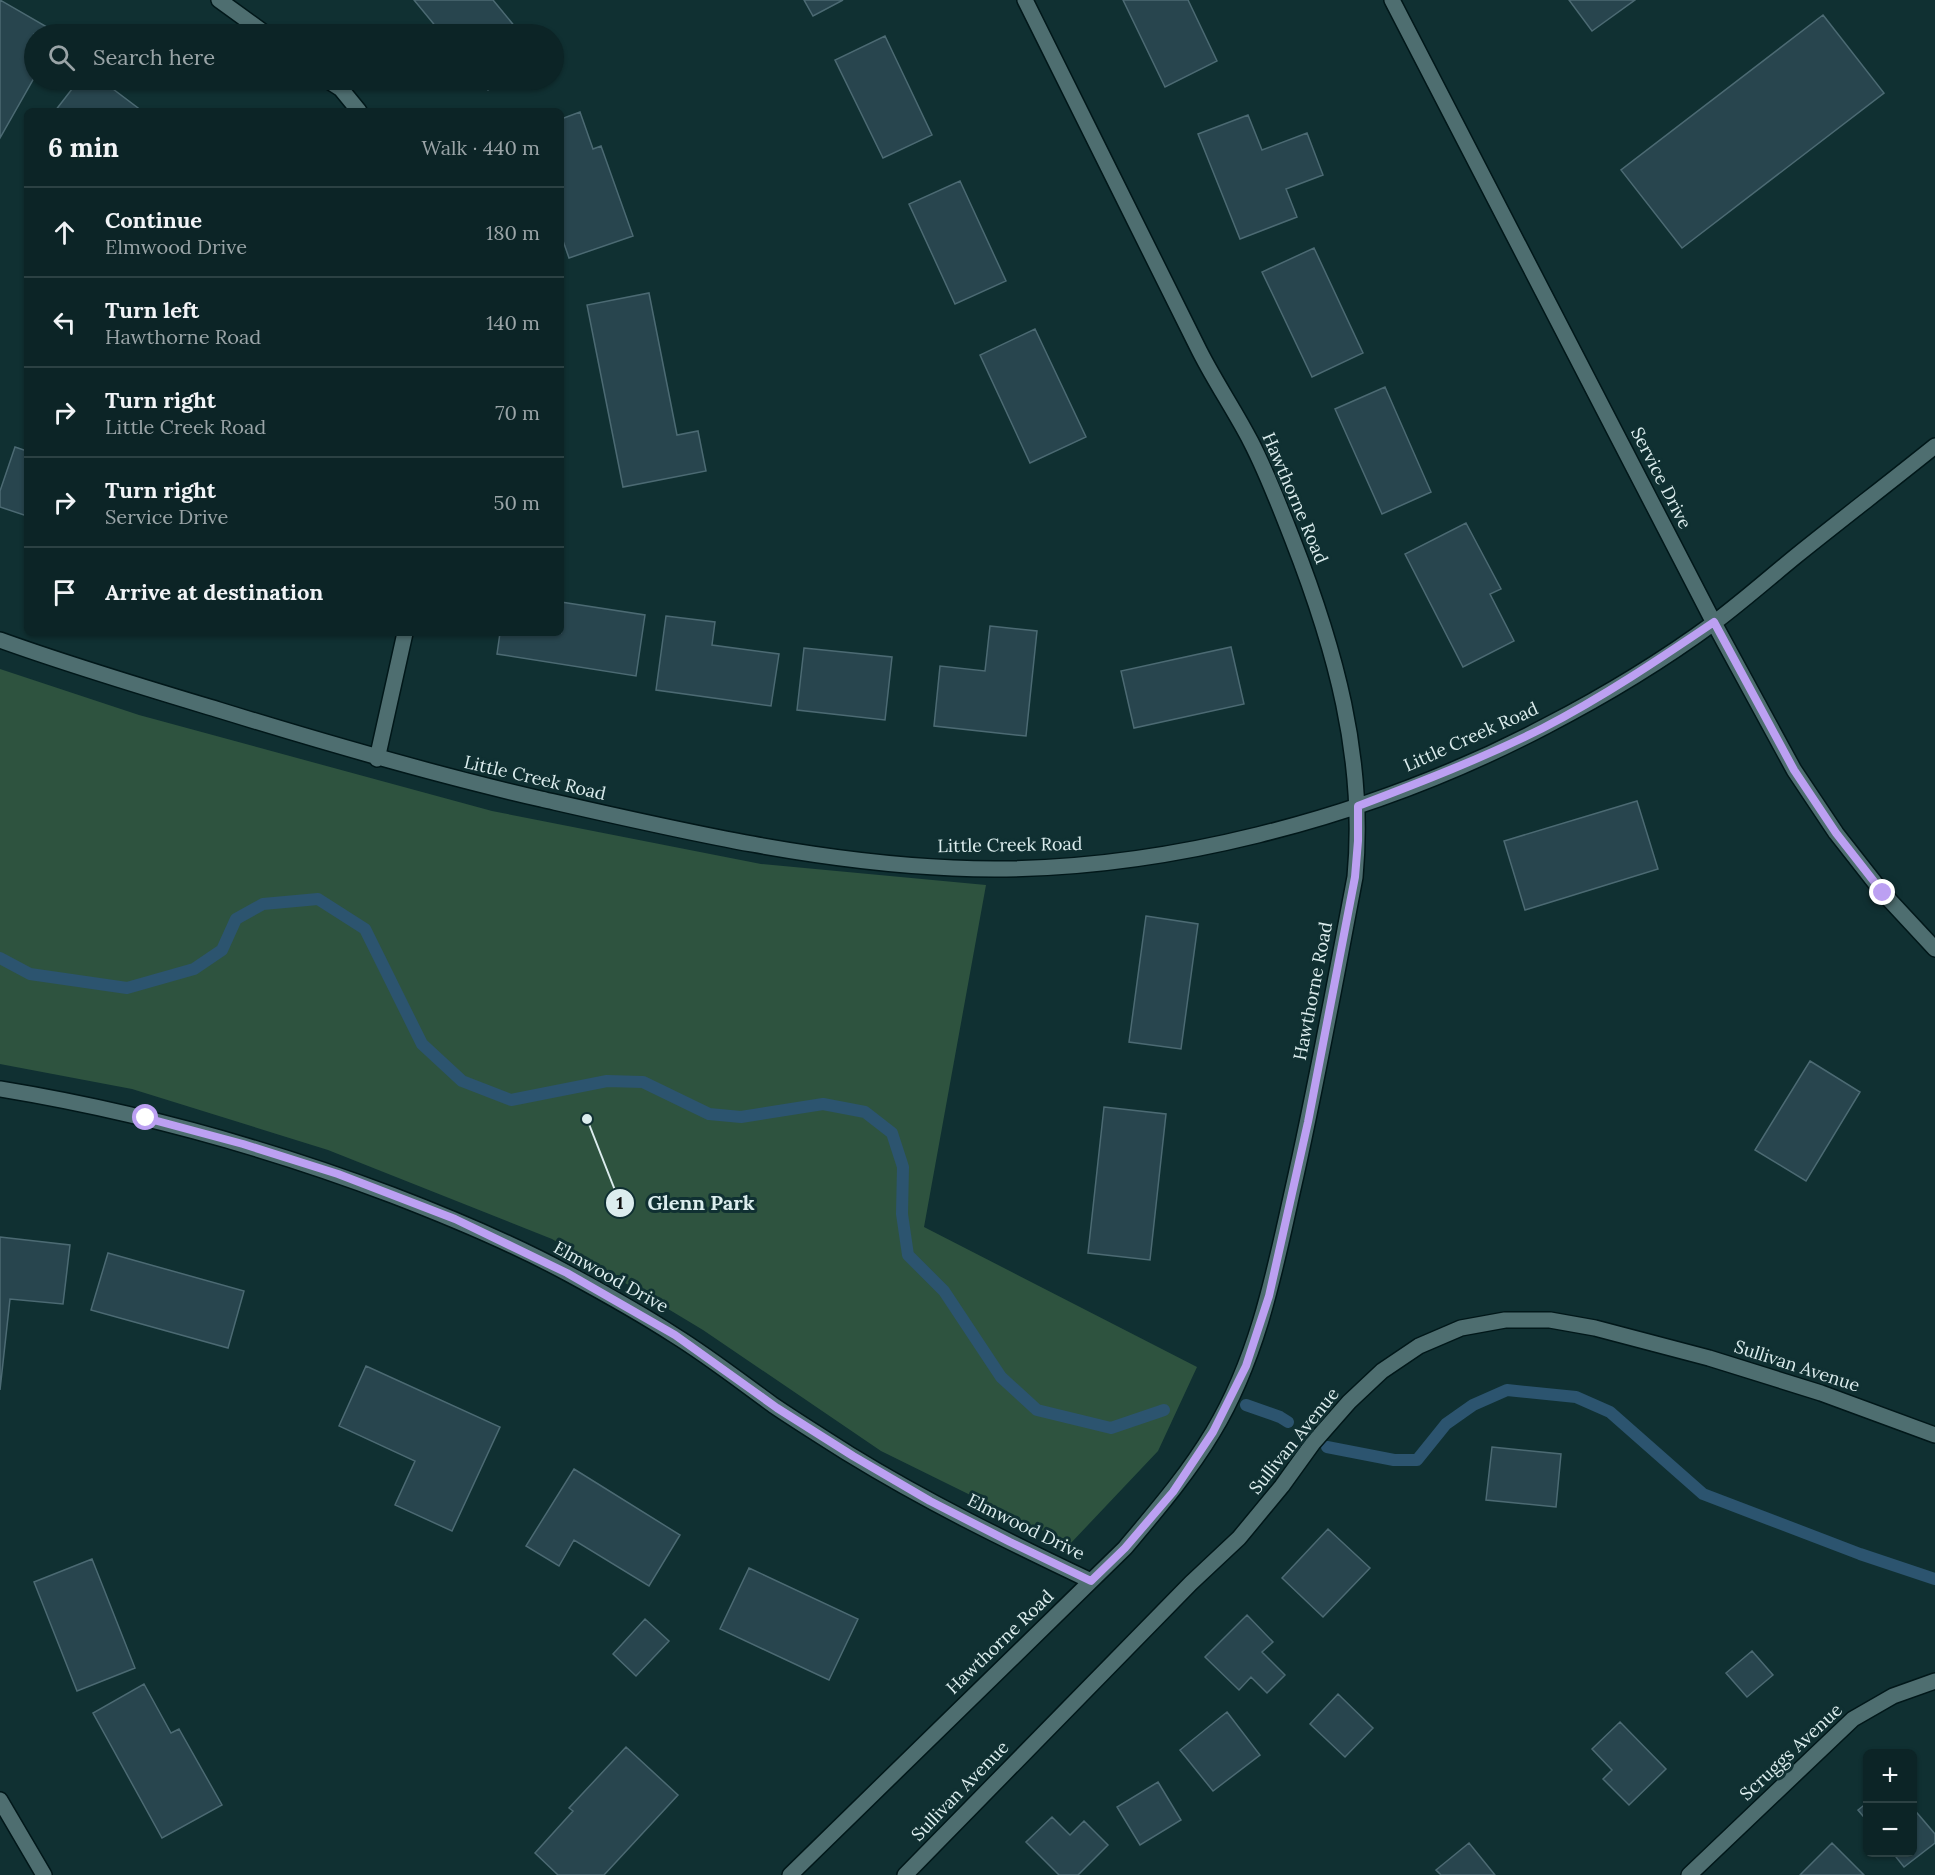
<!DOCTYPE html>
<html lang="en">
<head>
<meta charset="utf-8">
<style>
	body { margin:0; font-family:Lora,serif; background:#152c2e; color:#f1f3f6 }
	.controls { position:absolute; right:18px; bottom:18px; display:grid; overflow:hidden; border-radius:9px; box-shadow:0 2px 4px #0004 }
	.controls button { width:54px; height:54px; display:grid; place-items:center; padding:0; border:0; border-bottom:2px solid #2c4143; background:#0c2426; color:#f1f3f6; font:30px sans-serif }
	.stop { position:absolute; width:18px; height:18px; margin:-14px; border:4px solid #bca0f2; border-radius:50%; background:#fff }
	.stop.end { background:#bca0f2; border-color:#fff; box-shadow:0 2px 6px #0008 }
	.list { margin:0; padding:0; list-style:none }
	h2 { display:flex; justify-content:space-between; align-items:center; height:78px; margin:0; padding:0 24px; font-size:26px }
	h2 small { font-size:20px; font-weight:400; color:#9aa4a7 }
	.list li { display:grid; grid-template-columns:39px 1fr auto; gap:18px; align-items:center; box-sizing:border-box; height:90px; padding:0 24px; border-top:2px solid #2c4143 }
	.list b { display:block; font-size:22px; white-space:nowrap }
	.list p { margin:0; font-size:20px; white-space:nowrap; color:#9aa4a7 }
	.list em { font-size:20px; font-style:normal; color:#9aa4a7 }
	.icon { flex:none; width:33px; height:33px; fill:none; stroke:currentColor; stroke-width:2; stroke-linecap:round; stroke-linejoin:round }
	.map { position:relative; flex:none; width:1935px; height:1875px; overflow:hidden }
	.search { position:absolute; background:#0c2426; box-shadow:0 2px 4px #0004; left:24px; top:24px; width:540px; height:66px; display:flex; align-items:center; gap:15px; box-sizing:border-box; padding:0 21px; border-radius:33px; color:#9aa4a7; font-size:22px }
	.panel { position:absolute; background:#0c2426; box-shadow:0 2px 4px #0004; left:24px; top:108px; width:540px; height:528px; border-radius:9px }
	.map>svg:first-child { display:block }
</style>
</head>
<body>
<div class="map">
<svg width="1935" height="1875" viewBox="0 0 1935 1875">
	<rect width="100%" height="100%" fill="#103032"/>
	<!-- green -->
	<path fill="#2e533f" d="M0 669 139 715 492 811 761 864 986 885 924 1227 1197 1367 1158 1451 1070 1544 881 1451 703 1330 552 1239 328 1150 132 1089 0 1064Z"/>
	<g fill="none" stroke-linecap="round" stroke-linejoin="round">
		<!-- stream -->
		<path stroke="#2c546f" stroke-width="12" d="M0 958 30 974 127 988 194 969 222 950 236 919 263 904 318 899 365 929 422 1044 462 1081 511 1100 607 1081 643 1082 709 1114 741 1117 823 1104 865 1112 892 1133 903 1167 902 1214 908 1255 944 1291 1001 1377 1037 1410 1111 1428 1164 1410
			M1246 1405 1280 1417 1288 1422
			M1327 1447 1394 1460H1417L1446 1424 1473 1405 1507 1390 1576 1397 1610 1412 1703 1494 1860 1554 1935 1579"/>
	</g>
	<!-- building -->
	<path fill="#28454e" stroke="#4c6a73" stroke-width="1.5" d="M0 0 59 34H34V78L0 138Z
		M414 0H493L521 34H442Z
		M804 0H843L813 16Z
		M1123 0H1188L1217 61 1165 87Z
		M1569 0H1635L1592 31Z
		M1823 15 1884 93 1682 248 1621 170Z
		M885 36 932 135 883 158 835 60Z
		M79 80H101L142 111H55Z
		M479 80H501L488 90Z
		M580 112 593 149 601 146 633 236 569 258 561 235V119Z
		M1248 115 1262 150 1307 133 1323 175 1286 189 1297 217 1240 239 1198 134Z
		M960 181 1006 281 955 304 909 204Z
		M1314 248 1363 353 1312 377 1262 272Z
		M649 293 677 435 698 431 706 471 623 487 587 305Z
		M1035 329 1086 437 1030 463 980 355Z
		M1385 387 1431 492 1382 514 1335 409Z
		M15 447 27 451V516L0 507V491Z
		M1466 523 1501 589 1490 594 1514 641 1463 667 1405 554Z
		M561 602 645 615 636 676 497 654 500 633H561Z
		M666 616 715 622 712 645 779 654 771 706 656 690Z
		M990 626 1037 631 1026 736 934 726 940 666 985 671Z
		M1231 647 1244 704 1134 728 1121 671Z
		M804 648 892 657 885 720 797 710Z
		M1637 801 1658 869 1525 910 1504 841Z
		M1146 916 1198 924 1181 1049 1129 1042Z
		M1810 1061 1860 1092 1806 1181 1755 1150Z
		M1104 1107 1166 1114 1150 1260 1088 1253Z
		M0 1237 70 1245 63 1304 10 1299 0 1390Z
		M108 1253 244 1291 228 1348 91 1310Z
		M366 1366 500 1427 452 1531 395 1505 415 1461 339 1426Z
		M1492 1447 1561 1454 1556 1507 1486 1500Z
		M574 1469 680 1535 649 1586 574 1540 559 1566 526 1546Z
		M1328 1529 1370 1568 1323 1617 1282 1578Z
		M92 1559 135 1668 77 1691 34 1582Z
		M749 1568 858 1619 829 1680 720 1629Z
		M1247 1615 1273 1642 1262 1652 1285 1675 1267 1693 1251 1677 1239 1690 1205 1657Z
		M645 1619 669 1641 636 1676 613 1654Z
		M1752 1651 1773 1675 1747 1697 1726 1673Z
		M144 1684 171 1733 179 1729 222 1805 162 1838 93 1713Z
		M1338 1694 1373 1728 1345 1757 1310 1724Z
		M1227 1712 1260 1755 1213 1791 1180 1750Z
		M1620 1722 1666 1769 1629 1805 1603 1779 1612 1770 1592 1749Z
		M626 1747 678 1795 604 1875H558L535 1853 573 1811 569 1808Z
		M1158 1782 1181 1820 1140 1845 1117 1807Z
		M1868 1802V1822L1858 1810Z
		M1912 1807 1935 1834V1843L1904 1867 1892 1852H1912Z
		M1052 1817 1070 1835 1084 1821 1108 1845 1078 1875H1059L1026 1842Z
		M1469 1843 1495 1875H1441L1436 1870Z
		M1832 1843 1864 1875H1800Z"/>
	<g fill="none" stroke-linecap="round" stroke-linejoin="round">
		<defs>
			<path id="minor" d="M219 0 266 34
				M1392 0 1714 623 1794 770 1836 833 1883 893 1935 949
				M327 80 341 89 359 111
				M0 640C72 666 146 688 219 710 326 743 432 774 541 799 677 830 813 862 953 868 1151 877 1371 818 1546 726 1604 696 1662 661 1715 622 1743 601 1769 578 1796 556 1842 519 1889 483 1935 446
				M377 759 405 633
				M0 1089C134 1111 265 1147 392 1195 452 1218 512 1243 569 1274 604 1293 640 1313 674 1335 708 1356 740 1381 773 1405 798 1422 824 1438 849 1454 927 1502 1009 1542 1091 1581
				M0 1800 44 1875
				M790 1875 1125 1548C1156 1511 1188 1474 1213 1432 1257 1359 1274 1275 1292 1193 1316 1088 1335 982 1355 877 1366 758 1335 648 1292 538 1279 505 1267 473 1251 442 1234 409 1213 379 1197 346 1140 231 1082 115 1025 0
				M905 1875 1191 1583 1239 1538 1282 1486 1313 1443 1349 1402 1382 1371 1419 1346 1461 1328 1505 1320H1550L1595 1328 1709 1358 1821 1393 1935 1435
				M1689 1875 1853 1719 1893 1696 1935 1681"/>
		</defs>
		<!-- minor casing -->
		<use href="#minor" stroke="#011719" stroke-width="18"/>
		<!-- minor -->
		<use href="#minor" stroke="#4e6e70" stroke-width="15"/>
	</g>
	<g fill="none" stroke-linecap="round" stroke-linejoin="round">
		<!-- route -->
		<path stroke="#bca0f2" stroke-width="8" d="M146 1118 243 1144 338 1174 455 1219 567 1273 675 1335 777 1408 853 1456 930 1501 1010 1542 1091 1581 1125 1548 1173 1492 1213 1432 1246 1366 1269 1296 1308 1122 1355 877 1358 841V806C1421 782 1483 758 1543 728 1603 697 1658 660 1714 622L1794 770 1836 833 1883 893"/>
	</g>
	<g text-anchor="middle" stroke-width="6" stroke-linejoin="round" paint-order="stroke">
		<!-- street labels -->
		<g font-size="18" fill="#dcedee" stroke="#103032">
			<text transform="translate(1661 478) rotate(63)" y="6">Service Drive</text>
			<text transform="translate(1295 498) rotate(67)" y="6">Hawthorne Road</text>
			<text transform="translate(1471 737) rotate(-24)" y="6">Little Creek Road</text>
			<text transform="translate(535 778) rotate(13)" y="6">Little Creek Road</text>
			<text transform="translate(1010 845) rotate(-1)" y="6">Little Creek Road</text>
			<text transform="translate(1313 991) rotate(-79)" y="6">Hawthorne Road</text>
			<text transform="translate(611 1277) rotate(29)" y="6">Elmwood Drive</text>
			<text transform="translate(1797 1366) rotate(18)" y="6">Sullivan Avenue</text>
			<text transform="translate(1294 1441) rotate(-51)" y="6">Sullivan Avenue</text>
			<text transform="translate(1026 1527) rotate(26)" y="6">Elmwood Drive</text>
			<text transform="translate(1000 1642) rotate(-44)" y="6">Hawthorne Road</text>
			<text transform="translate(1791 1752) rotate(-43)" y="6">Scruggs Avenue</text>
			<text transform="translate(960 1791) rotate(-46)" y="6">Sullivan Avenue</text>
		</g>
	</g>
	<!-- callouts -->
	<path fill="none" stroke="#dcedee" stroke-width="2" d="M587 1119L620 1203"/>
	<g fill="#dcedee" stroke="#103032" stroke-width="2">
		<circle cx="587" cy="1119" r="6"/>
		<circle cx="620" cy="1203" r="15"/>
	</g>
	<g font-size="18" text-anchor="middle" font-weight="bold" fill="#111">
		<text x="620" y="1209">1</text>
	</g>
	<g font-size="20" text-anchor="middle" font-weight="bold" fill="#dcedee" stroke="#103032" stroke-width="6" stroke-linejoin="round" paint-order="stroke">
		<text x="701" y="1210">Glenn Park</text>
	</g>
</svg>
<div class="controls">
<button>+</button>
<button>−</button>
</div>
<div class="stop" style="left:146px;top:1118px"></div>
<div class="stop end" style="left:1883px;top:893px"></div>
<div class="search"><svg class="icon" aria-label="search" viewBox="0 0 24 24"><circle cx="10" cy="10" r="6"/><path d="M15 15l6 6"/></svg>Search here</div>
<section class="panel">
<h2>6 min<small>Walk · 440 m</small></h2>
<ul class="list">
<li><svg class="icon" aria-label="ahead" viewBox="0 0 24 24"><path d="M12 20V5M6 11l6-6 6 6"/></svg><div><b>Continue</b><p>Elmwood Drive</p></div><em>180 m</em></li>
<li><svg class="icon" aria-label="left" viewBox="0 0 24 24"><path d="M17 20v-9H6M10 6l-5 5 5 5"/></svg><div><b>Turn left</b><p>Hawthorne Road</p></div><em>140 m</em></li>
<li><svg class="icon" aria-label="right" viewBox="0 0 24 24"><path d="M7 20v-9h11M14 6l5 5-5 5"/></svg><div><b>Turn right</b><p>Little Creek Road</p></div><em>70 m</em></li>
<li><svg class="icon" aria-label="right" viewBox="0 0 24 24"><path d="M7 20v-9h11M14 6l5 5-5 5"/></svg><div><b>Turn right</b><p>Service Drive</p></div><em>50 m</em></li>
<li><svg class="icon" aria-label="arrive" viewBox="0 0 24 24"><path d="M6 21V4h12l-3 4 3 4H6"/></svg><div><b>Arrive at destination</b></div></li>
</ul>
</section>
</div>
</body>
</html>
